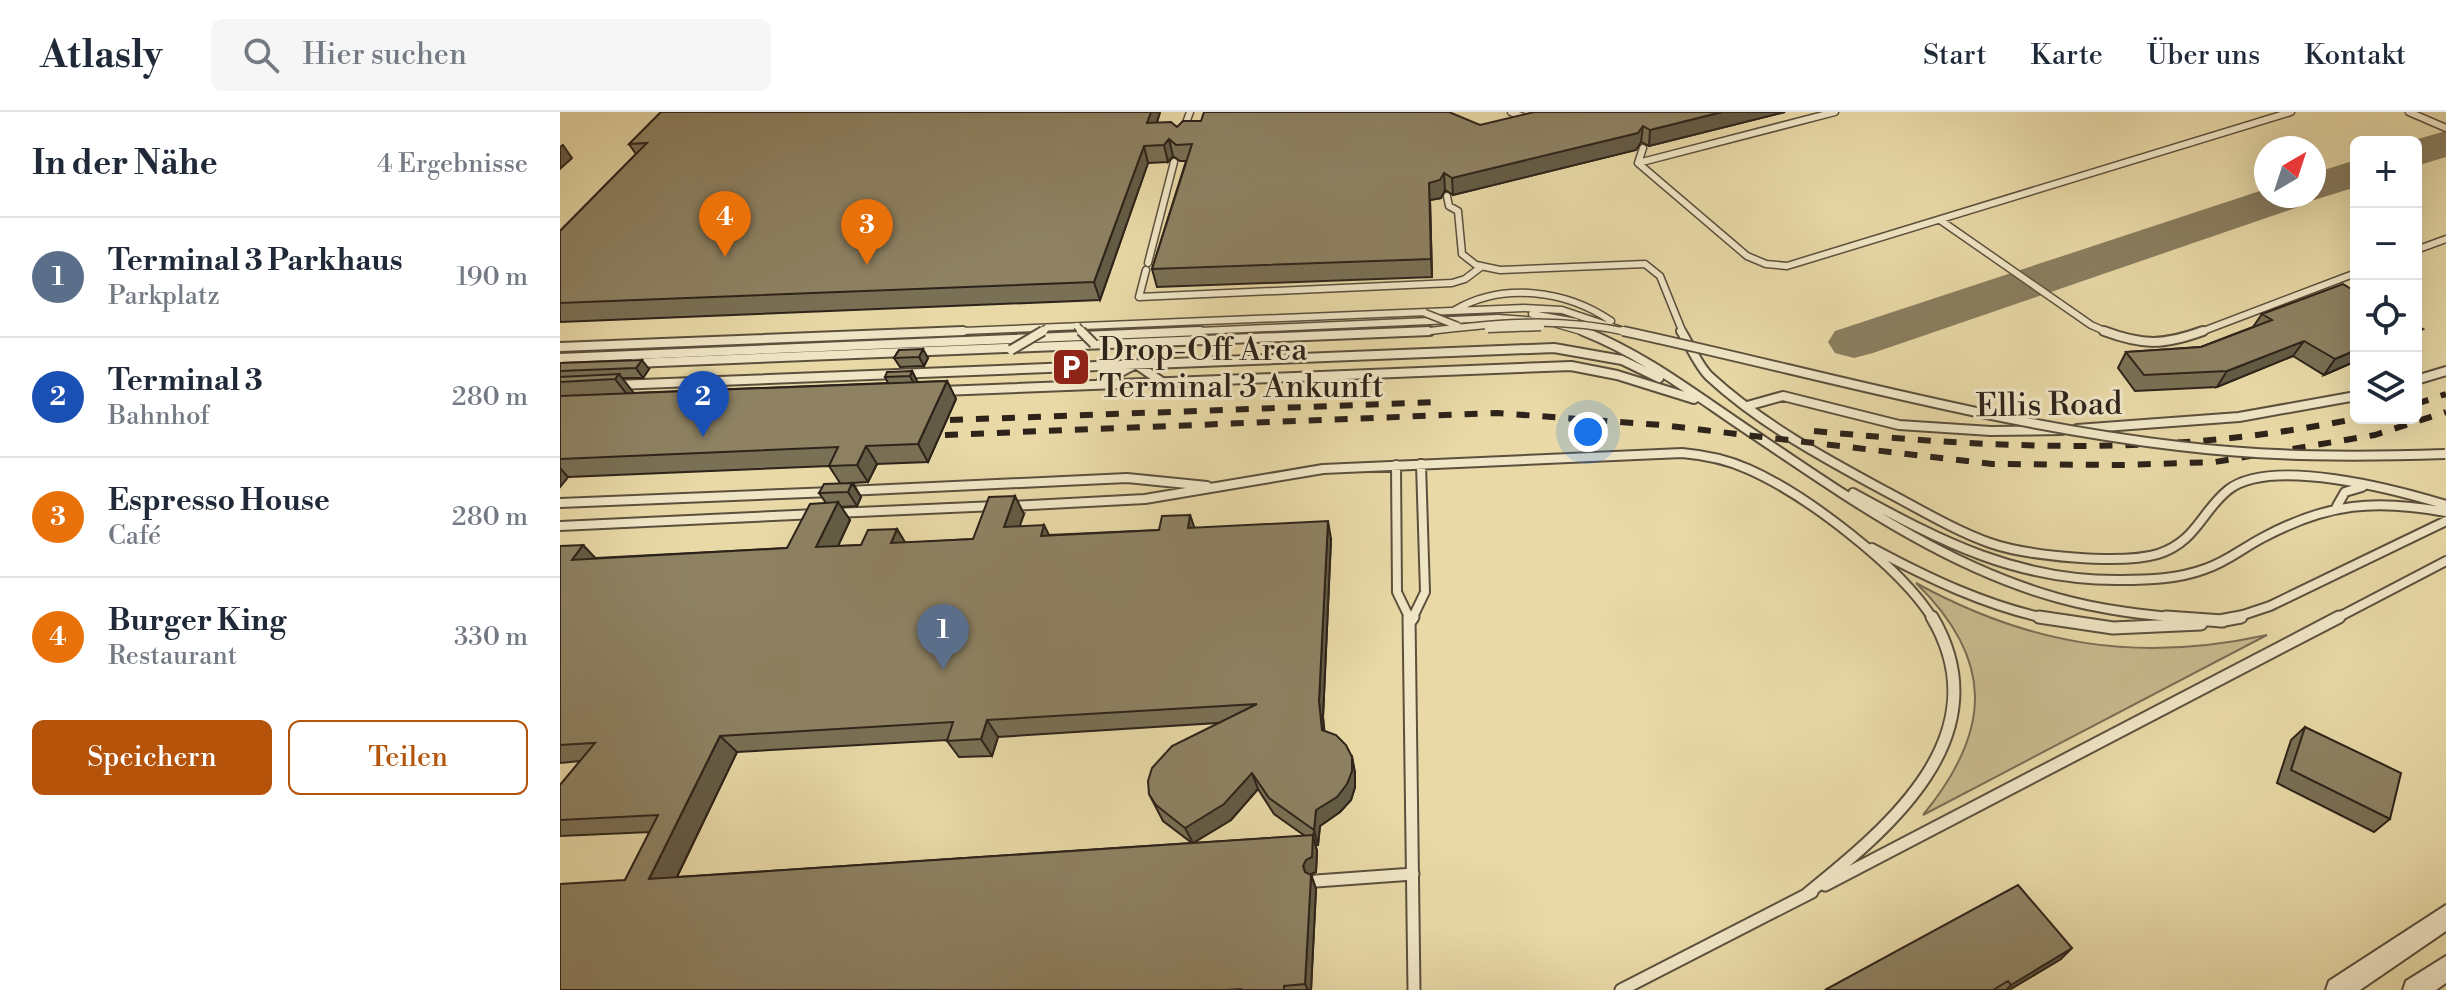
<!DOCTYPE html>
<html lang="de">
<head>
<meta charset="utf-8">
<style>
	body { margin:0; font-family:"Libre Bodoni",serif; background:#f6f6f7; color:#1f2937 }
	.controls { position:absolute; right:24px; top:24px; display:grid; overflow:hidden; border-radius:12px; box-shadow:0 8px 32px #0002 }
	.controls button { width:72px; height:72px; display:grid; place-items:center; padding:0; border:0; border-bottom:2px solid #e0e1e3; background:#fff; color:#1f2937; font:40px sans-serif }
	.compass { position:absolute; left:1694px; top:24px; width:72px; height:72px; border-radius:50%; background:#fff; box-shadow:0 8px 32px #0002; rotate:39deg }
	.you { position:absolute; left:1028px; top:320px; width:28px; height:28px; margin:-20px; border:6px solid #fff; border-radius:50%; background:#1a73e8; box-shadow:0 0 0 12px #1a73e833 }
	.badge { display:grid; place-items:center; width:52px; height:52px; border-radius:50%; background:#b45309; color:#fff; font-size:26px; font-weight:700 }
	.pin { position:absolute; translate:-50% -66px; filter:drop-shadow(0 2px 4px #0008) }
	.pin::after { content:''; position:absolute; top:42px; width:28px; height:24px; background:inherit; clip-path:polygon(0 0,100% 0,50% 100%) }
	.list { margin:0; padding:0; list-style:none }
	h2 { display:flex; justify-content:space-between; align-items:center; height:104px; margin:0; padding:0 32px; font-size:34px }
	h2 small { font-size:26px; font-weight:400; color:#747a83 }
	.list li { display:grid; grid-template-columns:52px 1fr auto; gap:24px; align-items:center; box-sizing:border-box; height:120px; padding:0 32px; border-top:2px solid #e0e1e3 }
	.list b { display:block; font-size:30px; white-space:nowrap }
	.list p { margin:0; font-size:26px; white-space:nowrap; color:#747a83 }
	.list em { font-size:26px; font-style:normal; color:#747a83 }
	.actions { display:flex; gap:16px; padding:24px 32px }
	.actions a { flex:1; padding:18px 0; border:2px solid #b45309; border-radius:12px; text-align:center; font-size:28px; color:#b45309 }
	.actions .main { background:#b45309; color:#fff }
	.icon { flex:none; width:44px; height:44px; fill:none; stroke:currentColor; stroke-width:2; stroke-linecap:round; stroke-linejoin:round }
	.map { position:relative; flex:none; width:1886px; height:878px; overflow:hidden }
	header { display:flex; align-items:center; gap:48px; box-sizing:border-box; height:112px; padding:0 40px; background:#fff; border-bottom:2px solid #e0e1e3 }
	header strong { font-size:38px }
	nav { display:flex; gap:44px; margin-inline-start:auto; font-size:28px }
	.search { width:560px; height:72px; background:#f6f6f7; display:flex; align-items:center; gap:20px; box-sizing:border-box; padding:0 28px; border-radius:12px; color:#747a83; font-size:30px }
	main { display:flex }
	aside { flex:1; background:#fff }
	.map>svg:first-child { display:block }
</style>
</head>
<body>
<header>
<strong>Atlasly</strong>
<div class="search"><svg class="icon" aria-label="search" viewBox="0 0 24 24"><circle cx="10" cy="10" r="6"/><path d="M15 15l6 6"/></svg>Hier suchen</div>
<nav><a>Start</a><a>Karte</a><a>Über uns</a><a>Kontakt</a></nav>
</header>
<main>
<aside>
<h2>In der Nähe<small>4 Ergebnisse</small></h2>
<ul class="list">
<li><span class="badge" style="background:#5c6f8a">1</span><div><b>Terminal 3 Parkhaus</b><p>Parkplatz</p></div><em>190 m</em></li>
<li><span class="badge" style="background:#1a4fb4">2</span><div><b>Terminal 3</b><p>Bahnhof</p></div><em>280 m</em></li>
<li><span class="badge" style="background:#e8710a">3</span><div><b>Espresso House</b><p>Café</p></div><em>280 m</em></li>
<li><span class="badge" style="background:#e8710a">4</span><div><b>Burger King</b><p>Restaurant</p></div><em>330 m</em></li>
</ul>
<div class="actions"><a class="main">Speichern</a><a>Teilen</a></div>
</aside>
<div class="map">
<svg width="1886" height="878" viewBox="0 0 1886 878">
	<rect width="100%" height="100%" fill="#e8d9a7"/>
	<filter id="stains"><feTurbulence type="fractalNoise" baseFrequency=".0025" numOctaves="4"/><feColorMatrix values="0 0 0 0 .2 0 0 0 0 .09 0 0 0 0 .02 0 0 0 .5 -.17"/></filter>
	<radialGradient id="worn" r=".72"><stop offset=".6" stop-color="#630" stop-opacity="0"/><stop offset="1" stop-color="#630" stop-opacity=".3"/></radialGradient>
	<!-- green -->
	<path fill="#c8ba8f" stroke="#7a6e54" stroke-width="2" d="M1356 471C1471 534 1579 551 1707 523L1363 703C1432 619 1435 548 1356 471Z"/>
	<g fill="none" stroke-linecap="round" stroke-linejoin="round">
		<!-- taxiway -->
		<path fill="#8a7e60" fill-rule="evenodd" d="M1886 19V45L1856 54V30H1847Z
			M1796 48V75L1754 88 1748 87 1744 93 1313 241 1294 246 1275 241 1268 230 1275 219 1706 77V84H1754V61Z"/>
		<defs>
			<path id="service-far2" d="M951 0 968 7
				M1849 0 1886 16
				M623 19 630 0
				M1083 36 1078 51 1187 144 1206 152 1227 154 1731 0
				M1078 51 1275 0
				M887 84 889 94 898 99 902 142 916 153 940 158 1085 152 1100 164 1123 221
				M1380 108 1531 213 1549 221
				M1856 138 1886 127
				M588 151 614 50
				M586 158 579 185 892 171 905 167 921 155
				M895 198C943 170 1006 178 1051 209
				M972 202 1016 210
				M997 212 1028 221
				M354 221 964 196 1002 198 1064 219
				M594 221 938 206 979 209
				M828 221 870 219
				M1638 221 1796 161"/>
			<path id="service-far1" d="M1023 219C1084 243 1135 283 1189 319 1286 384 1383 454 1498 486 1541 498 1585 503 1630 507
				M1121 219C1130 233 1138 254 1150 265 1201 312 1266 347 1327 380 1361 398 1394 418 1430 431 1467 444 1561 453 1598 442 1636 430 1641 400 1668 378 1711 344 1837 378 1886 393
				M1544 219C1584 234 1604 233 1643 219
				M0 235 403 219
				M0 246 640 219
				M74 251 870 219
				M1856 268 1886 259
				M540 271 576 252 602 270
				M56 273 994 236 1062 248 1099 266
				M382 279 1011 254 1057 263 1134 287
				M1187 294 1223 284 1339 313 1431 319 1502 318
				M1517 317 1679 305 1796 284
				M836 353 837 480 850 507
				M287 379 567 366 647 374
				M1293 381C1382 430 1457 469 1561 468 1589 468 1618 467 1645 457 1667 450 1684 435 1704 425 1768 391 1815 387 1886 400
				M0 391 272 380
				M451 394 585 387 763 357 1122 341C1145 343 1166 347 1188 357 1245 382 1340 454 1373 507
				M1777 394 1785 380 1802 375
				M275 401 436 394
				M0 414 256 402
				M1312 436C1368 466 1426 494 1489 507
				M852 507 865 480 861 352
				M1671 507 1710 494 1886 409
				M1775 507 1886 449"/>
			<path id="service" d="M849 505 854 878
				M1479 505 1553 516 1641 512
				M1606 505 1663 509
				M851 508 853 505
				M1659 509 1681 505
				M756 769 853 762
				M1265 773 1779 505
				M1247 782C1330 715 1442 623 1372 505
				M1061 878 1252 780"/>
			<path id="minor" d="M1886 793V819L1800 878H1766L1769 869Z
				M1886 844V871L1876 878H1843L1846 869Z"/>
		</defs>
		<!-- service-far2 casing -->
		<use href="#service-far2" stroke="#5c503d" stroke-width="9"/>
		<!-- service-far1 casing -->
		<use href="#service-far1" stroke="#5c503d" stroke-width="12"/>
		<!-- service casing -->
		<use href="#service" stroke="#5c503d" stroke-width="15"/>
		<!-- minor casing -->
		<use href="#minor" stroke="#5c503d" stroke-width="4"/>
		<!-- service-far2 -->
		<use href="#service-far2" stroke="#f0e6c6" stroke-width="6"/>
		<!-- service-far1 -->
		<use href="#service-far1" stroke="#f0e6c6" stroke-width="8"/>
		<!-- service -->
		<use href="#service" stroke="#f0e6c6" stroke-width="11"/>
		<!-- minor -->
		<use href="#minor" fill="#f0e6c6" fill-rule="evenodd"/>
		<!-- rail -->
		<path stroke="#2d231a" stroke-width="6" stroke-dasharray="13 13" stroke-linecap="butt" d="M1856 292 1886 282
			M364 309 880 290
			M1254 319C1444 337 1610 345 1799 306
			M359 324 937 301 1101 313 1432 352 1561 353 1655 350 1815 323 1886 300"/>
		<defs>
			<path id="service-bridge-far1" d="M865 201 898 214
				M517 214 523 221
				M928 217 981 215
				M870 219C942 210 1000 205 1072 221
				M479 221 487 216"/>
			<path id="service-bridge" d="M521 219 534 232
				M1063 219C1248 259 1431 312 1619 334 1708 345 1796 345 1885 342
				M451 238 483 219"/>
		</defs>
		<!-- service-bridge-far1 casing -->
		<use href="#service-bridge-far1" stroke="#5c503d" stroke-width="9" stroke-linecap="butt"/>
		<!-- service-bridge casing -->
		<use href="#service-bridge" stroke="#5c503d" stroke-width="12" stroke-linecap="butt"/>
		<!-- service-bridge-far1 -->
		<use href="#service-bridge-far1" stroke="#f0e6c6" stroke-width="6"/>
		<!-- service-bridge -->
		<use href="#service-bridge" stroke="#f0e6c6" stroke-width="8"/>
	</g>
	<!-- wall -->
	<path fill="#7a7055" stroke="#2d231a" stroke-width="2" fill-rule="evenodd" d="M101 0H600L597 11 617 15 920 13 1225 0 1089 34 1081 30 1076 38 893 83 885 78 881 86 870 88 872 165 597 175 592 157 626 49H620L613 44 608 50 588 51 540 188 0 210V119L76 42 69 32Z
		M1796 180V249L1764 263 1733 244 1657 275 1575 279 1558 256 1566 240 1641 235 1693 215 1702 202Z
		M339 238 368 246 364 254 340 255 334 246Z
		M0 251 89 257 83 266H62L73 281 328 271 325 265 352 259 357 269V270L387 269 396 287 368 350 317 352 308 370 293 371 301 385 297 394 281 395 290 408 278 434 301 433 337 417 345 431 413 427 464 402 459 414 489 423 599 418 630 403 634 416 771 427 763 605 764 619 792 645 795 661V675L791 688 780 700 760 714 758 733 755 732 757 739 756 760 751 762 756 777 751 878H0L65 768 90 720 0 724V673L20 649 0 651V434L36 446 227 436 266 391 259 381 280 371 269 354 8 365 0 375ZM658 611 589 682 603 709 632 731 117 765 177 640 387 628V629L399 645 432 644 438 625ZM698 677 714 702 745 724 633 731 671 708Z
		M1745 615 1830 707 1814 720 1717 671 1731 628Z
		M1501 847 1449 878H1265Z"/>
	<!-- shaded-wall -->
	<path fill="#635b45" stroke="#2d231a" stroke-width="2" d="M591 0H600L591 28 587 11Z
		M1162 0H1225L1089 34 1090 18Z
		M1083 14 1081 30 1076 38 893 83 892 66Z
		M609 27 613 44 608 50 604 33Z
		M3 33 12 46 0 57V35Z
		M584 34 588 51 540 188 534 170Z
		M884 61 885 78 881 86 870 88 872 165 869 71Z
		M1744 229 1733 244 1657 275 1667 259Z
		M363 237 368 246 364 254 359 245Z
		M1796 238V249L1764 263 1775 247Z
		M82 248 89 257 83 266 76 256Z
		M352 259 357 269 355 274 350 264Z
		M59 262 73 280 69 285 55 267Z
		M387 269 396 287 368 350 358 332Z
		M306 334 317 352 308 370 297 353Z
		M0 356 8 365 0 375Z
		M292 371 301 385 297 394 288 380Z
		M455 384 464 402 453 433 444 415Z
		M278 390 290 408 269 453 256 435Z
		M630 403 636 420 628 416Z
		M768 409 771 427 763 605 766 634 762 618 759 589Z
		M484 413 493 431 481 424Z
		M337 417 348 435 331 431Z
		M23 433 40 451 12 448Z
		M427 608 438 625 432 644 421 627Z
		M160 624 177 640 109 781 89 767Z
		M792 645 795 661V675L791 688 780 700 760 714 758 733 754 718 756 698Z
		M692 661 698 677 671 708 633 731 625 716Z
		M753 723 757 739 756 760 751 762 748 769 743 754Z
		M751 763 756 777 751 878H748L745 872Z
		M1512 836 1501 847 1449 878H1446L1451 873Z"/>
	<!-- building -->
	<path fill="#8e8263" stroke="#2d231a" stroke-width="2" d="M101 0H591L587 11 611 10 617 15 623 9H641L644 0H889L920 13 974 0H1162L1090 18 1083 14 1078 21 892 66 884 61 880 68 869 71 871 147 592 157 632 32 616 33 609 27 604 33 584 34 534 170 0 191V119L87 31 69 32Z
		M1783 172 1796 180V238L1775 247 1744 229 1667 259 1584 263 1566 240 1641 235 1712 208 1702 202Z
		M1856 213 1863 217 1856 220Z
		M363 237 359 245 334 246 339 238Z
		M82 248 76 256 0 259V251Z
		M352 259 350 264 325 265 327 260Z
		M59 262 55 267 0 270V265Z
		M387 269 358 332 306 334 297 353 269 354 278 335 0 347V284Z
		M292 371 288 380 259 381 264 372Z
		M455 384 444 415 484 413 481 424 599 418 602 404 630 403 628 416 768 409 759 589 762 618 776 623 786 633 792 645V659L787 672 777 685 756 698 754 718 709 686 692 661 664 692 625 716 596 693 589 682 588 669 592 656 612 634 697 592 427 608 421 627 387 629 393 610 160 624 89 767 753 723 752 745 746 748 743 754 745 760 751 763 745 872 724 874V878H681V877L666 878H0V772L65 768 98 703 0 708V673L35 631 0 633V434L23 433 12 448 227 436 250 392 278 390 256 435 301 433 308 418 337 417 331 431 413 427 429 385Z
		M1745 615 1841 661 1830 707 1731 658Z
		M1458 773 1512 836 1451 873 1448 869 1433 878H1265Z"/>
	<!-- icons -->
	<defs>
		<symbol id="parking-square" viewBox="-11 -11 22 22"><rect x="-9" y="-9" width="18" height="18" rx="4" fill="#8f2418" stroke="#f0e6c6"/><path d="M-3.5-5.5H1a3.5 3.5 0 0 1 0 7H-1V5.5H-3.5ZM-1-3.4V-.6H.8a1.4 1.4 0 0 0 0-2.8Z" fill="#fff"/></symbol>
	</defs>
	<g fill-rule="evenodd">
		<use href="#parking-square" x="489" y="233" width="44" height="44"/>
	</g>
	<g text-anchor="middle" stroke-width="6" stroke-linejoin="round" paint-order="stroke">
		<!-- poi labels -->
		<g font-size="32" fill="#2d231a" stroke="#f0e6c6" text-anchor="start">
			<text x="539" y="248">Drop-Off Area<tspan x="539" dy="37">Terminal 3 Ankunft</tspan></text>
		</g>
		<!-- street labels -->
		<g font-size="32" fill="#2d231a" stroke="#f0e6c6">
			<text transform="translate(1489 292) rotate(-1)" y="11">Ellis Road</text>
		</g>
	</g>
	<rect width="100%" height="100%" filter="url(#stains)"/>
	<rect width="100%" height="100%" fill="url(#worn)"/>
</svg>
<div class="controls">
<button>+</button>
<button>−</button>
<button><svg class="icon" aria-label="locate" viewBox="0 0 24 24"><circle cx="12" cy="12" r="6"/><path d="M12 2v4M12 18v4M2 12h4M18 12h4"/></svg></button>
<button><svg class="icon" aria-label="layers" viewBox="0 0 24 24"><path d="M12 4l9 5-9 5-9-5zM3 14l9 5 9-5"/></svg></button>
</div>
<svg class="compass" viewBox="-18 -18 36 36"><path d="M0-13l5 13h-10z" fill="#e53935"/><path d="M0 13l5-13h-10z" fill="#747a83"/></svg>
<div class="you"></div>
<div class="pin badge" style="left:383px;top:558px;background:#5c6f8a">1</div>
<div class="pin badge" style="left:143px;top:325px;background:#1a4fb4">2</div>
<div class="pin badge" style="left:307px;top:153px;background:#e8710a">3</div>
<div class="pin badge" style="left:165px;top:145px;background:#e8710a">4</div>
</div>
</main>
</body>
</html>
